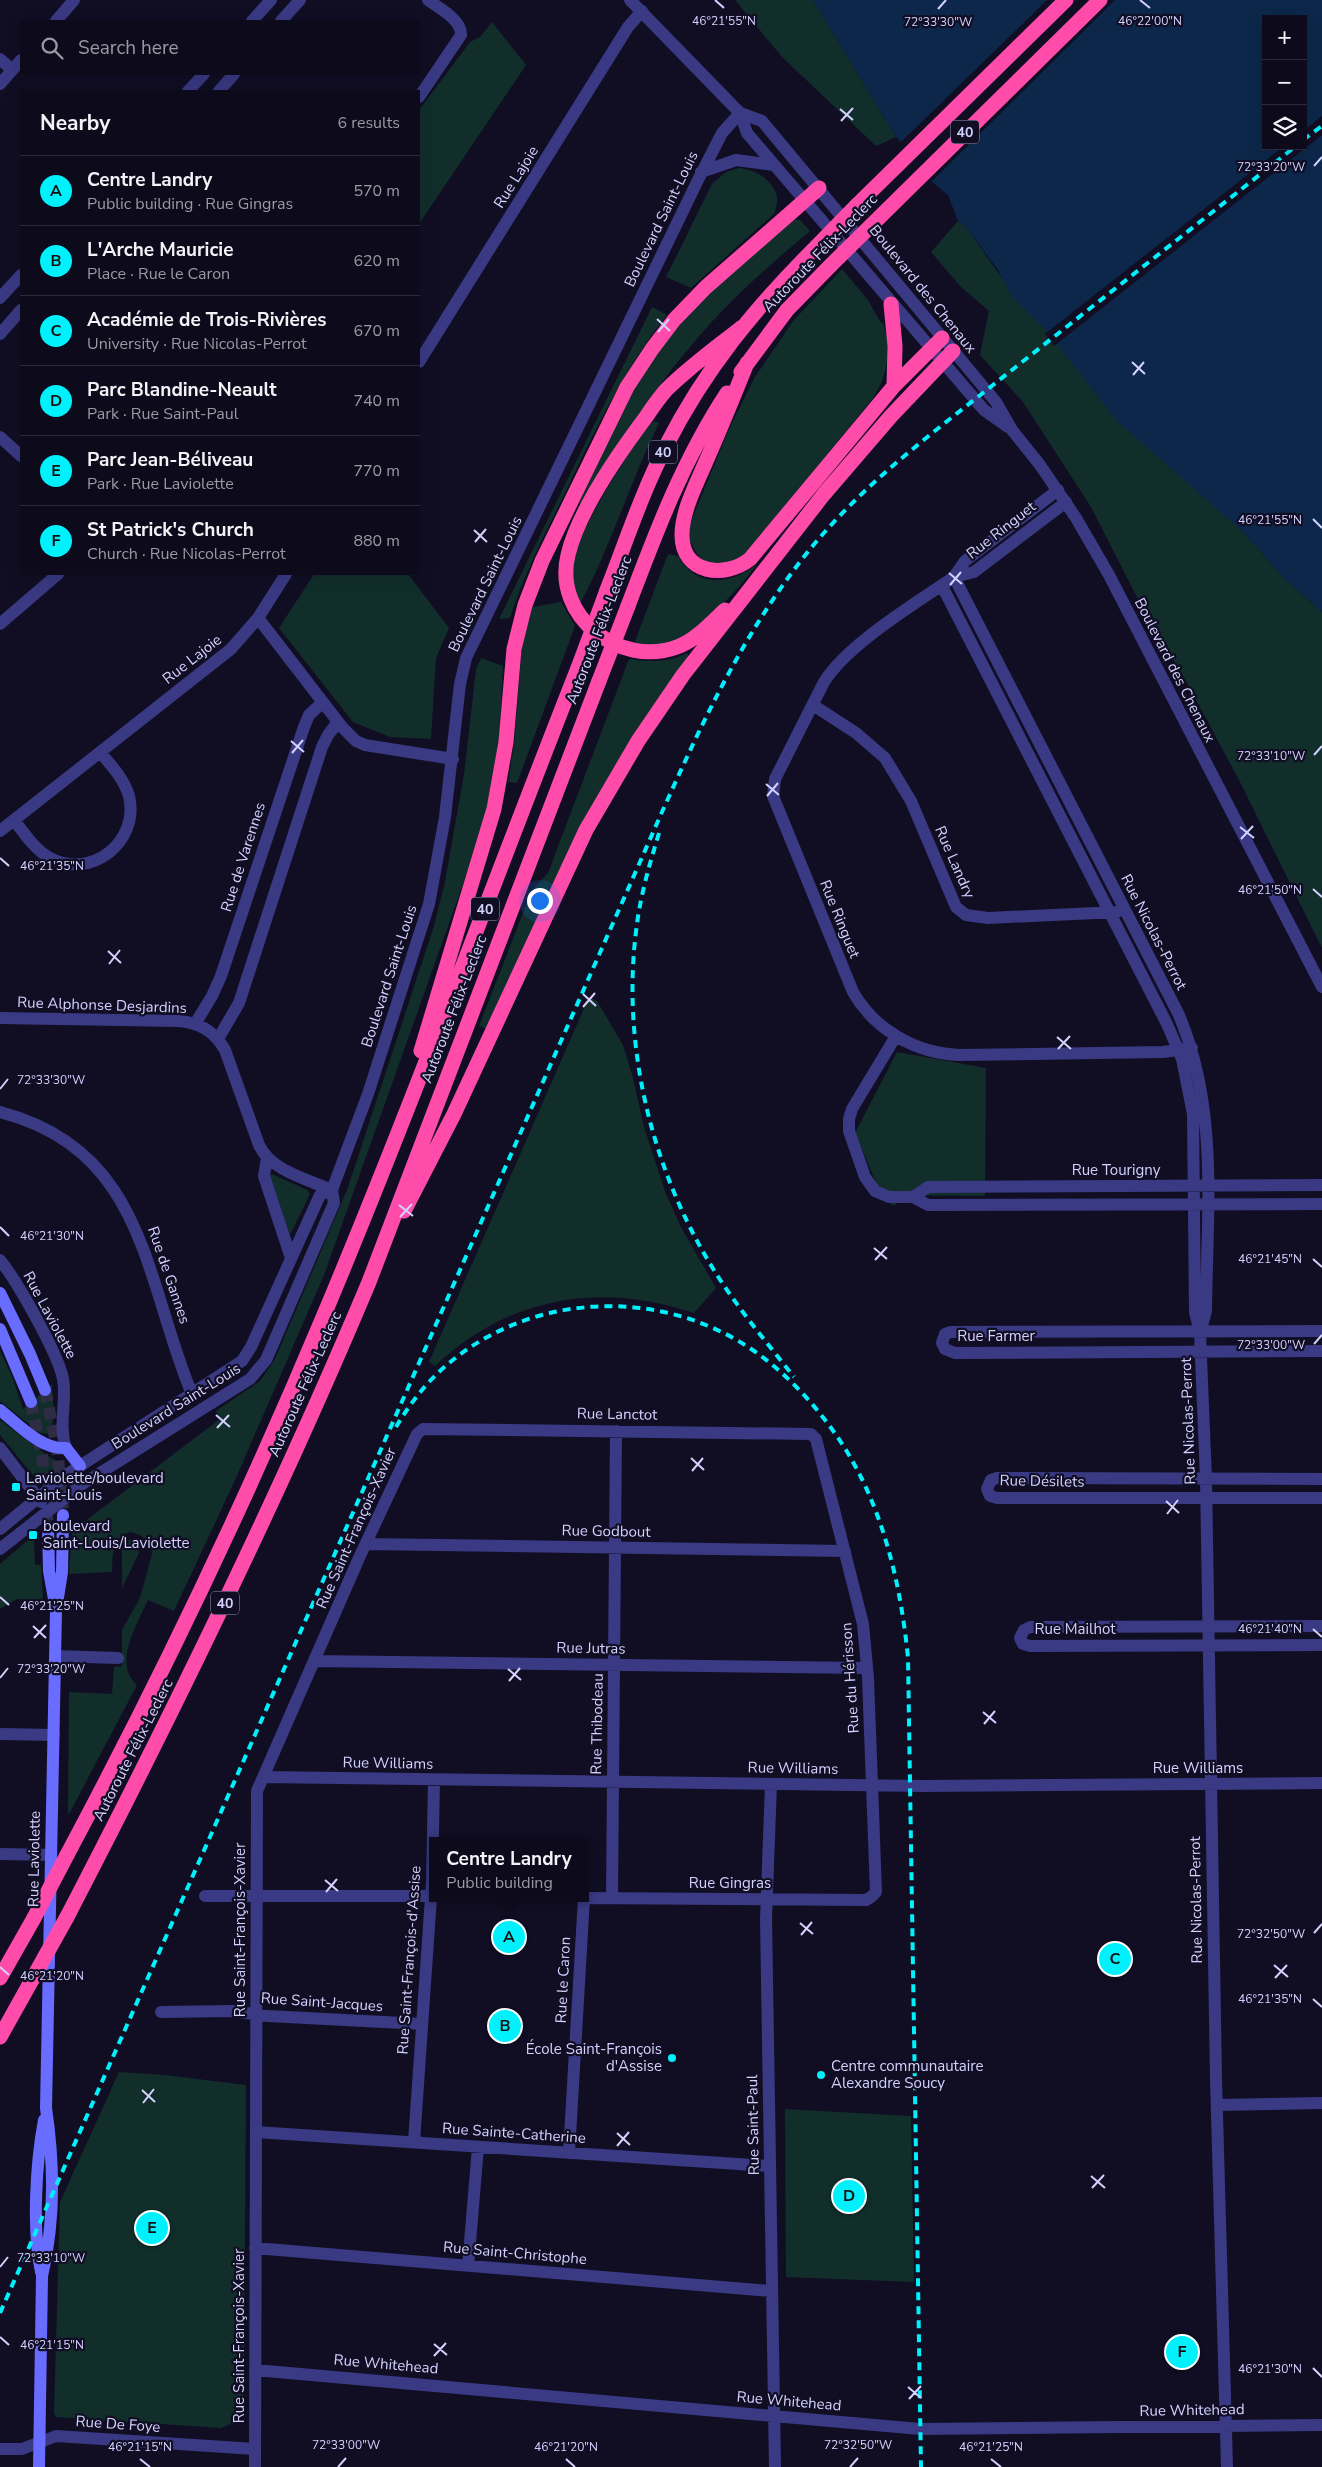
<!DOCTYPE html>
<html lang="en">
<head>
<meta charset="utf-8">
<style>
	body { margin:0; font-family:"Nunito Sans",sans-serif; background:#1b1828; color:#f1f3f6 }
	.controls { position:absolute; right:15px; top:15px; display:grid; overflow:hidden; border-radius:0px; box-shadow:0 5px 20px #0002 }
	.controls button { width:45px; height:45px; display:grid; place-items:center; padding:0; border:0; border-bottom:1px solid #2d2b3a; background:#0d0a1b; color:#f1f3f6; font:25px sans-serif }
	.you { position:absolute; left:539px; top:900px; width:18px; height:18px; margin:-12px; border:4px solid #fff; border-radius:50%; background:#1a73e8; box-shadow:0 0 0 8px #1a73e833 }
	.badge { display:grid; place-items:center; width:32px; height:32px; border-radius:50%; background:#00f0fc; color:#111; font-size:16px; font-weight:700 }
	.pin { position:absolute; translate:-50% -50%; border:2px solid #fff; box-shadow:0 1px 5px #0006 }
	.popup { position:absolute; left:429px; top:1837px; width:160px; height:65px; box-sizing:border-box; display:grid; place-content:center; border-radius:0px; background:#0d0a1b; filter:drop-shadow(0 1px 4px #0005); font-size:16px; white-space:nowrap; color:#9a9aa3 }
	.popup b { font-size:19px; color:#f1f3f6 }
	.popup::after { content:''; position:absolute; left:50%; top:100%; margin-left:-10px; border:10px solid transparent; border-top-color:#0d0a1b }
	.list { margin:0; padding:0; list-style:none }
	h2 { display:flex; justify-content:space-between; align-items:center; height:65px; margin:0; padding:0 20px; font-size:21px }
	h2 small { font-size:16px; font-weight:400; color:#9a9aa3 }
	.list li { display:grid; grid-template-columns:32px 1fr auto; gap:15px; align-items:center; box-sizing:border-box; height:70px; padding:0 20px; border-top:1px solid #2d2b3a }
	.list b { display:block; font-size:19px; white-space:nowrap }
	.list p { margin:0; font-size:16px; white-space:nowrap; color:#9a9aa3 }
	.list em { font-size:16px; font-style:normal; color:#9a9aa3 }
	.icon { flex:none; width:28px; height:28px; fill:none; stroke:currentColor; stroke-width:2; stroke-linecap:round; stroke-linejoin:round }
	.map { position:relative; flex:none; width:1322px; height:2467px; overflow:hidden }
	.search { position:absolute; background:#0d0a1b; box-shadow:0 5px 20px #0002; left:20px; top:20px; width:400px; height:55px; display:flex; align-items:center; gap:12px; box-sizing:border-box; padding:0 18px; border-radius:0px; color:#9a9aa3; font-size:19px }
	.panel { position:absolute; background:#0d0a1b; box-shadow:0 5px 20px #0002; left:20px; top:90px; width:400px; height:485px; border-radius:0px }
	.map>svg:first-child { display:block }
</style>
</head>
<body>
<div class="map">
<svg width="1322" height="2467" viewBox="0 0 1322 2467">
	<rect width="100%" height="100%" fill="#110e24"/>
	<!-- green -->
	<path fill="#112e2b" d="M735 0H813L896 137 876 146 782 57Z
		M492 22 526 65 419 224V110L470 42 480 37Z
		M739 168C755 169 775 181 777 198 778 204 775 209 775 213L691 288 666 277 712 184 726 172Z
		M795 219 800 220 810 231C779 257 748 284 720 313 666 371 622 435 582 504L579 503C600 459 618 411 645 370 685 310 741 265 795 219Z
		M958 221 966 227 1007 285 1243 532 1286 580 1322 612V948L1240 782 1186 681 1144 611 1091 507 1023 402 980 355 989 311 960 286 931 252Z
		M842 269 868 300 881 323 883 322C892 351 888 378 870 402L746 554 725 566 704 561 698 556 689 539 690 524 729 429 755 377 793 321Z
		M652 307 667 315C624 369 595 430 565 493 545 534 524 574 510 618L499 619Z
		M655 421 659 423C630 482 611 546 580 604 575 591 570 574 572 559 575 541 640 427 655 421Z
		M668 554 678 556C696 589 733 585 758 563 740 588 695 638 665 645 656 647 644 645 634 644Z
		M314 574H408L449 628 436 658 431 739 390 737 353 722 279 628Z
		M561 602 575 626 517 783 508 782 514 745 522 645 532 607Z
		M687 653 690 658 680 671 487 1029 479 1026 532 890 548 873 629 659C650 662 667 663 687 653Z
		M481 658 503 666 499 746 492 788 479 839 324 1275 236 1478 174 1611 148 1600C138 1623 112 1663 137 1685L68 1816 69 1692 112 1694 114 1667 122 1666V1630L140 1598 152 1554C151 1541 142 1534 130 1532 111 1538 113 1555 112 1572L69 1574 72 1531 220 1419 216 1411 260 1381 275 1359 347 1190 434 926 445 882 464 774 476 669Z
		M589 997 597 1001 623 1045 633 1078 644 1127 666 1194 681 1227 716 1288 694 1313C599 1281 508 1297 435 1366L429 1362Z
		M897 1052 986 1068 985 1196 898 1195 895 1206 883 1199 855 1133Z
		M272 1174 307 1190 310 1194 290 1235 270 1176Z
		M0 1351 12 1376 23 1409 52 1384 54 1417 50 1434 40 1433 0 1401Z
		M0 1420 51 1458 64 1464 44 1479H36L0 1435Z
		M34 1535 35 1565H41L43 1600 17 1599 0 1609V1564Z
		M132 1539 138 1544 139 1553 122 1588V1548L128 1540Z
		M119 2072 165 2075 246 2085 244 2385C242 2408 244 2419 221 2428L56 2417 54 2413 60 2202Z
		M785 2109 911 2116 914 2282 786 2277Z"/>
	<!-- water -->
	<path fill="#0c274a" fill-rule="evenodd" d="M813 0H1322V612L1286 580 1243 532 1117 421 1044 328 1012 297 998 270 966 227 958 221 948 195 931 181 910 150 896 137ZM1266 19H1303V146H1266Z"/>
	<!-- pier -->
	<path fill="#110e24" d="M1047 0H1115L930 183 916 162 899 144Z
		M1322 116V135L1054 346 1045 334 1284 146H1303V131Z"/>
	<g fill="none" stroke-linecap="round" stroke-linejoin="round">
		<!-- secondary-tunnel -->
		<path stroke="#2e2b45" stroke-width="12" stroke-dasharray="12 6" stroke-linecap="butt" d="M45 1390 57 1447 63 1510
			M31 1402 42 1455 48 1527"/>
		<!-- minor -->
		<path stroke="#393a83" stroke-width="12" d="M56 21 74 0
			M0 59 12 70
			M0 84 21 60
			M419 97 461 35C462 20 439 8 428 0
			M419 362 628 27 642 11
			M0 437 21 456
			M1058 490 965 561 954 577C915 604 849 643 824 682L775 779 773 796 853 992C875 1030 915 1053 959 1055L1163 1052 1192 1048
			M954 577 1178 1013C1219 1107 1207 1211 1206 1311L1200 1333
			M954 577 974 572 1066 502
			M942 586 1167 1024 1182 1059 1193 1114 1195 1312 1200 1333 1206 1479 1216 2079 1227 2467
			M258 618 342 727 356 741 365 745 453 759
			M0 624 58 574
			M813 705 856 733 885 758 911 801 956 907 966 915 988 918 1117 912
			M14 820C24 833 35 850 50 858 91 880 140 842 129 796 124 779 111 765 100 752
			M0 831 231 649 258 618 286 574
			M0 1018 178 1021C199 1022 215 1032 225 1050L259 1145C271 1171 307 1179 332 1190
			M195 1024 212 996 221 976 304 727 309 715 323 702
			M896 1036 852 1109 849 1119V1131L865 1177 875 1191 889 1197H913L928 1205 1322 1204
			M218 1039 239 1003 322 747 328 735 338 722
			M0 1112C146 1150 144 1279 192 1394
			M267 1158 264 1176 291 1258
			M913 1197 928 1187 1322 1185
			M1322 1331 951 1332 945 1334 942 1343 945 1349 955 1353 1322 1351
			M1322 1479 997 1478 991 1480 987 1489 990 1496 997 1498H1322
			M366 1544 845 1551
			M1322 1626 1030 1627 1024 1630 1020 1638 1023 1644 1030 1646 1322 1645
			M55 1656 118 1658
			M315 1661 867 1668
			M0 1734 54 1735
			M264 1777 923 1786 1322 1783
			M771 1784 766 1919 775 2467
			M0 1854 51 1855
			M205 1896H433
			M612 1898 616 1431
			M161 2012 232 2011 268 2016 422 2024
			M1217 2105 1322 2103
			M256 2132 769 2166
			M414 2142 432 1883 434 1780
			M569 2153 584 1898
			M255 2248 771 2291
			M468 2266 478 2147
			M255 2370 920 2429 1322 2425
			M0 2449H22L56 2436 255 2449
			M255 2467 257 1791 359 1558 417 1434 423 1429 811 1434 816 1439 863 1624 868 1678 876 1892 871 1897 866 1900 585 1898"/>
		<!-- tertiary -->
		<path stroke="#393a83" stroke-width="12" d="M630 0 740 113 747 133 984 410 1008 427
			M252 21 271 0
			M281 21 300 0
			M188 91 204 74
			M219 91 234 74
			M740 113 762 121 996 402 1012 430 1040 465 1076 518 1109 575 1322 987
			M701 172 736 160 774 165
			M0 298 21 275
			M0 334 21 310
			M0 1260C17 1281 58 1353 63 1379 67 1401 58 1425 66 1448
			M0 1448 41 1502
			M0 1529 66 1475 242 1361 251 1347 320 1195 332 1190
			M0 1549 84 1483 250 1379 266 1360 334 1203 332 1190 368 1094 429 904 445 817 460 684 466 658 698 180 722 133 740 113"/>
		<!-- secondary -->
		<path stroke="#686cff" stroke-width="12" d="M0 1293 30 1354 45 1390
			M0 1329 31 1402
			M0 1410C18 1424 41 1450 66 1448L80 1466
			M48 1527 49 1571 54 1599
			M41 2272C32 2230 36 2162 44 2120
			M39 2467 42 2276C55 2222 54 2162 46 2108L56 1610 62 1572 63 1515"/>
		<!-- motorway -->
		<path stroke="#ff4cab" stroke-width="15" d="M857 205 1066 0
			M891 304 895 346 894 386
			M747 363C733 398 719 432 704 466 695 487 682 512 682 535 682 574 725 579 750 559L894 386 942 338
			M741 372 787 310 831 265
			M607 590C626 542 642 492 666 446 705 369 755 308 816 247
			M628 606C656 532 683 460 727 393
			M725 610C711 623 695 641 677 647 619 668 553 616 568 555 578 512 619 453 646 417 652 408 659 398 666 390 689 367 717 347 742 327
			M421 1051 494 809 506 742 514 649 525 605 542 561 627 387 652 349 674 320 706 287 819 188
			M404 1211 454 1114 586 830 638 741 683 675 824 494 891 416 953 351
			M67 1855C161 1679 247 1499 324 1315 414 1101 493 883 578 668
			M67 1917C175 1709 278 1499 369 1282L599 681
			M0 1978 34 1918
			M0 2037 33 1978"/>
		<!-- rail -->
		<path stroke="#00f0fc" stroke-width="4" stroke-dasharray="8 6" stroke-linecap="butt" d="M1303 140 1322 126
			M659 833C650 863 641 893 637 924 620 1044 652 1173 717 1275 740 1311 768 1344 794 1377
			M396 1427C408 1407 422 1388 439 1372 521 1295 650 1285 745 1345 785 1370 821 1410 846 1450 884 1512 901 1586 908 1658L921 2467
			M0 2313 662 812C702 723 742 636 803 558 856 490 926 438 993 385 1094 305 1195 226 1296 146"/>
		<!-- motorway-bridge -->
		<path stroke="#ff4cab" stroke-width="15" d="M816 247 857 205
			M831 265 1100 0
			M578 668 607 590
			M599 681 628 606
			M34 1918 67 1855
			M33 1978 67 1917"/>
	</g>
	<!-- ticks -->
	<path fill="none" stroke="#d4d1ff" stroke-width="2" d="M715 0 724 8M1140 0 1150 8M938 9 946 0M840 109 853 120M841 121 853 108M1314 166 1322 157M657 319 670 331M658 332 669 319M1132 362 1145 374M1133 375 1144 362M1313 519 1322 528M474 530 487 542M475 542 486 529M949 573 962 584M950 585 961 572M291 741 304 752M292 753 303 740M1314 755 1322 746M766 784 779 795M767 796 778 783M1240 827 1254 838M1241 839 1253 826M0 858 9 866M1313 889 1322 897M108 951 121 963M109 964 120 950M583 994 596 1006M583 1007 595 993M1057 1037 1071 1049M1058 1049 1070 1036M0 1089 8 1079M399 1205 413 1216M400 1217 412 1204M0 1227 9 1236M874 1248 887 1259M1313 1259 1322 1267M875 1260 887 1247M1314 1344 1322 1335M216 1415 230 1427M217 1428 229 1415M691 1458 704 1470M692 1471 703 1458M1166 1501 1179 1513M1167 1514 1178 1500M0 1597 9 1605M33 1626 46 1638M1313 1629 1322 1637M34 1638 46 1625M508 1669 521 1680M0 1678 8 1668M509 1681 520 1668M983 1712 996 1723M984 1724 995 1711M325 1880 338 1891M326 1892 337 1879M800 1923 813 1934M1314 1933 1322 1924M801 1935 812 1922M1274 1965 1288 1977M0 1967 9 1975M1275 1978 1287 1965M1313 1999 1322 2007M142 2090 155 2102M143 2103 154 2089M617 2133 630 2145M617 2146 629 2132M1091 2176 1105 2188M1092 2188 1104 2175M0 2267 8 2257M0 2337 9 2345M434 2344 447 2355M434 2356 446 2343M1313 2368 1322 2377M908 2387 921 2398M909 2399 921 2386M140 2459 150 2467M566 2459 575 2467M991 2459 1001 2467M338 2467 346 2458M850 2467 858 2458"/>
	<!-- markers -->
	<g fill="#00f0fc" stroke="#110e24" stroke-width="2">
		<rect x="11" y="1482" width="10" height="10" rx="2.5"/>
		<rect x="28" y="1530" width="10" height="10" rx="2.5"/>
		<circle cx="672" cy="2058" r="5"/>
		<circle cx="821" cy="2075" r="5"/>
	</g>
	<g text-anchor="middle" stroke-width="4.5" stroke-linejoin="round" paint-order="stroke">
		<!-- shield labels -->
		<g fill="#110e24" stroke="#9a96bd" stroke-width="1">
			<rect x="951" y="120.5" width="28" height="23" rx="4"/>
			<rect x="649" y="440.5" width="28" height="23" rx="4"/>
			<rect x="471" y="897.5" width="28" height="23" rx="4"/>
			<rect x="211" y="1591.5" width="28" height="23" rx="4"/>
		</g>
		<g font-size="14" font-weight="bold" fill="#d4d1ff">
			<text x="965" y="137">40</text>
			<text x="663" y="457">40</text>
			<text x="485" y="914">40</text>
			<text x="225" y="1608">40</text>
		</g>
		<!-- street labels -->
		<g font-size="15" fill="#d4d1ff" stroke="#110e24">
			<text transform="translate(516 177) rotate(-58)" y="5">Rue Lajoie</text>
			<text transform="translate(661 219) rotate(-64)" y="5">Boulevard Saint-Louis</text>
			<text transform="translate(820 253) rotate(-46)" y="5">Autoroute Félix-Leclerc</text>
			<text transform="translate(923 289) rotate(51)" y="5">Boulevard des Chenaux</text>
			<text transform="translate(1001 530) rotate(-38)" y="5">Rue Ringuet</text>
			<text transform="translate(485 584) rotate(-64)" y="5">Boulevard Saint-Louis</text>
			<text transform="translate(599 630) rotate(-69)" y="5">Autoroute Félix-Leclerc</text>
			<text transform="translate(192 659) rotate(-38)" y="5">Rue Lajoie</text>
			<text transform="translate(1175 670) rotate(63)" y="5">Boulevard des Chenaux</text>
			<text transform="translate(243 857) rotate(-72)" y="5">Rue de Varennes</text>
			<text transform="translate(955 862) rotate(66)" y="5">Rue Landry</text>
			<text transform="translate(840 919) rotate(68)" y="5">Rue Ringuet</text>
			<text transform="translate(1154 932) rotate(63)" y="5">Rue Nicolas-Perrot</text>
			<text transform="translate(389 976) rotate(-72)" y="5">Boulevard Saint-Louis</text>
			<text transform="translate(102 1005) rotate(2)" y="5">Rue Alphonse Desjardins</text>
			<text transform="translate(454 1009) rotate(-69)" y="5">Autoroute Félix-Leclerc</text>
			<text x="1116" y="1175">Rue Tourigny</text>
			<text transform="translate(169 1275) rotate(71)" y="5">Rue de Gannes</text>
			<text transform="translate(50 1315) rotate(62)" y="5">Rue Laviolette</text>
			<text x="996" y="1341">Rue Farmer</text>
			<text transform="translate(305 1384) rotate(-66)" y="5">Autoroute Félix-Leclerc</text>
			<text transform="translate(176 1406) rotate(-32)" y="5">Boulevard Saint-Louis</text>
			<text transform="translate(617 1414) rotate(1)" y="5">Rue Lanctot</text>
			<text transform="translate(1188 1421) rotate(-92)" y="5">Rue Nicolas-Perrot</text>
			<text transform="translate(1042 1481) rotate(1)" y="5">Rue Désilets</text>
			<text transform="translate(356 1528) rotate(-66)" y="5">Rue Saint-François-Xavier</text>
			<text transform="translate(606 1531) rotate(1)" y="5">Rue Godbout</text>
			<text x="1075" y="1634">Rue Mailhot</text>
			<text transform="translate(591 1648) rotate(1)" y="5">Rue Jutras</text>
			<text transform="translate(850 1678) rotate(-94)" y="5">Rue du Hérisson</text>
			<text transform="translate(597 1724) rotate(-89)" y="5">Rue Thibodeau</text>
			<text transform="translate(133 1750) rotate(-63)" y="5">Autoroute Félix-Leclerc</text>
			<text transform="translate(388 1763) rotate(1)" y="5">Rue Williams</text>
			<text transform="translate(793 1768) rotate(1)" y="5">Rue Williams</text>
			<text x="1198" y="1773">Rue Williams</text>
			<text transform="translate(34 1859) rotate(-89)" y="5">Rue Laviolette</text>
			<text x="730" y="1888">Rue Gingras</text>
			<text transform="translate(1196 1900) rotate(-91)" y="5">Rue Nicolas-Perrot</text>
			<text transform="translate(240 1930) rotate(-90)" y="5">Rue Saint-François-Xavier</text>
			<text transform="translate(409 1960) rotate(-86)" y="5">Rue Saint-François-d'Assise</text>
			<text transform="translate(563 1980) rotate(-87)" y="5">Rue le Caron</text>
			<text transform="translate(322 2002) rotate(4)" y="5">Rue Saint-Jacques</text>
			<text transform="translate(753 2125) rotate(-91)" y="5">Rue Saint-Paul</text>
			<text transform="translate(514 2133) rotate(4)" y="5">Rue Sainte-Catherine</text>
			<text transform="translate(515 2253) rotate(5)" y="5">Rue Saint-Christophe</text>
			<text transform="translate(239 2336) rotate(-90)" y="5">Rue Saint-François-Xavier</text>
			<text transform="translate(386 2364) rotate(5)" y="5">Rue Whitehead</text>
			<text transform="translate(789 2401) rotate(5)" y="5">Rue Whitehead</text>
			<text transform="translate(1192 2410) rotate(-1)" y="5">Rue Whitehead</text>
			<text transform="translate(118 2424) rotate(4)" y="5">Rue De Foye</text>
		</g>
		<!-- poi labels -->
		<g font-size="15" fill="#d4d1ff" stroke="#110e24" text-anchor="start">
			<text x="26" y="1483">Laviolette/boulevard<tspan x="26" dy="17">Saint-Louis</tspan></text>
			<text x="43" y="1531">boulevard<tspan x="43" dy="17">Saint-Louis/Laviolette</tspan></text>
			<text x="662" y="2054" text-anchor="end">École Saint-François<tspan x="662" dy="17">d'Assise</tspan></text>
			<text x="831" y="2071">Centre communautaire<tspan x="831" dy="17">Alexandre Soucy</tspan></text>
		</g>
	</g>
	<g font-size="12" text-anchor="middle" fill="#d4d1ff" stroke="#110e24" stroke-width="4.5" stroke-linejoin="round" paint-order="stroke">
		<text x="724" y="25">46°21'55"N</text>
		<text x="1150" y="25">46°22'00"N</text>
		<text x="938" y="26">72°33'30"W</text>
		<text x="1271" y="171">72°33'20"W</text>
		<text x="1270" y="524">46°21'55"N</text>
		<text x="1271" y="760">72°33'10"W</text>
		<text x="52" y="870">46°21'35"N</text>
		<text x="1270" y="894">46°21'50"N</text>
		<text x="51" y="1084">72°33'30"W</text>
		<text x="52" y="1240">46°21'30"N</text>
		<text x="1270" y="1263">46°21'45"N</text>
		<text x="1271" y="1349">72°33'00"W</text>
		<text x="52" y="1610">46°21'25"N</text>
		<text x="1270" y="1633">46°21'40"N</text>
		<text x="51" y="1673">72°33'20"W</text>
		<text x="1271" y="1938">72°32'50"W</text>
		<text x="52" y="1980">46°21'20"N</text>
		<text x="1270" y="2003">46°21'35"N</text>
		<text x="51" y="2262">72°33'10"W</text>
		<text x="52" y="2349">46°21'15"N</text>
		<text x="1270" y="2373">46°21'30"N</text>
		<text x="346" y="2449">72°33'00"W</text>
		<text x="858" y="2449">72°32'50"W</text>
		<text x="140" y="2451">46°21'15"N</text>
		<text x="566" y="2451">46°21'20"N</text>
		<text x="991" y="2451">46°21'25"N</text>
	</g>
</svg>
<div class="controls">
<button>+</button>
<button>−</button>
<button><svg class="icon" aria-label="layers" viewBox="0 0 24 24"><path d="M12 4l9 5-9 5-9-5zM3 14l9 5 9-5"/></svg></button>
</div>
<div class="you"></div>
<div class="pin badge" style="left:509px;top:1937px">A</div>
<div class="popup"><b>Centre Landry</b>Public building</div>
<div class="pin badge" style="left:505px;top:2026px">B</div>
<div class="pin badge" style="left:1115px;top:1959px">C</div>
<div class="pin badge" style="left:849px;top:2196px">D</div>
<div class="pin badge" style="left:152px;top:2228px">E</div>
<div class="pin badge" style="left:1182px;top:2352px">F</div>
<div class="search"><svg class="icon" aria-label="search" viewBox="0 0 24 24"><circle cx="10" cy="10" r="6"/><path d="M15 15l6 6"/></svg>Search here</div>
<section class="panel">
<h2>Nearby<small>6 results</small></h2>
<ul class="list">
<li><span class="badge">A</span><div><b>Centre Landry</b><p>Public building · Rue Gingras</p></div><em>570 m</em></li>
<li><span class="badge">B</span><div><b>L'Arche Mauricie</b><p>Place · Rue le Caron</p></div><em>620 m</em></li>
<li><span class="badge">C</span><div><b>Académie de Trois-Rivières</b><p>University · Rue Nicolas-Perrot</p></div><em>670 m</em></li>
<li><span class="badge">D</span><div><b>Parc Blandine-Neault</b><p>Park · Rue Saint-Paul</p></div><em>740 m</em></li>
<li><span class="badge">E</span><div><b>Parc Jean-Béliveau</b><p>Park · Rue Laviolette</p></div><em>770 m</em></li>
<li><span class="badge">F</span><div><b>St Patrick's Church</b><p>Church · Rue Nicolas-Perrot</p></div><em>880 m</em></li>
</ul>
</section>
</div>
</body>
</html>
